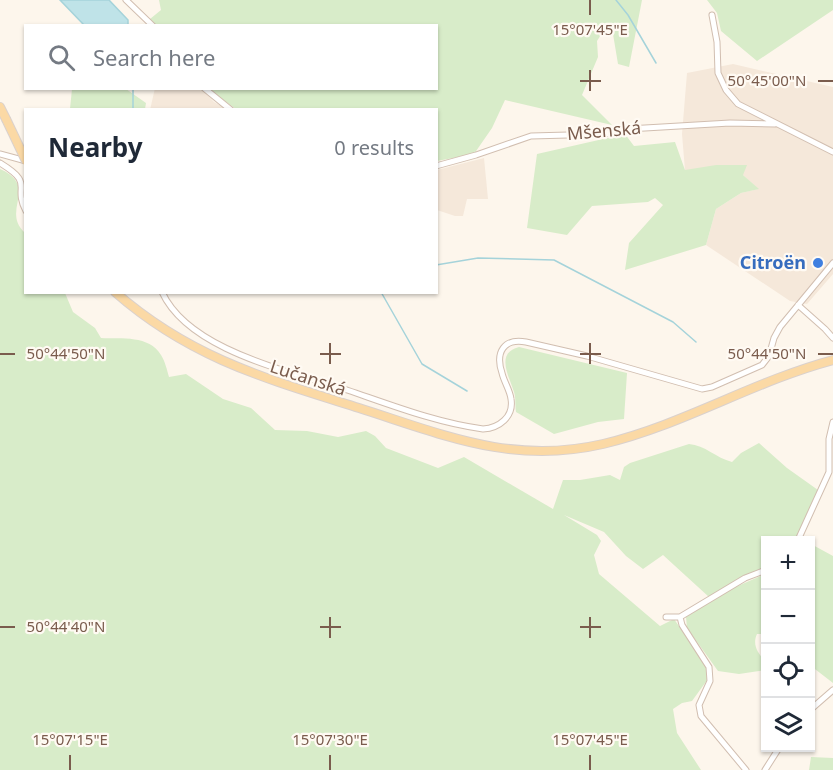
<!DOCTYPE html>
<html lang="en">
<head>
<meta charset="utf-8">
<style>
	body { margin:0; font-family:"Noto Sans",sans-serif; background:#f2f2f3; color:#1f2937 }
	.controls { position:absolute; right:18px; bottom:18px; display:grid; overflow:hidden; border-radius:0px; box-shadow:0 2px 4px #0004 }
	.controls button { width:54px; height:54px; display:grid; place-items:center; padding:0; border:0; border-bottom:2px solid #e0e1e3; background:#fff; color:#1f2937; font:30px sans-serif }
	.list { margin:0; padding:0; list-style:none }
	h2 { display:flex; justify-content:space-between; align-items:center; height:78px; margin:0; padding:0 24px; font-size:26px }
	h2 small { font-size:20px; font-weight:400; color:#747a83 }
	.icon { flex:none; width:33px; height:33px; fill:none; stroke:currentColor; stroke-width:2; stroke-linecap:round; stroke-linejoin:round }
	.map { position:relative; flex:none; width:833px; height:770px; overflow:hidden }
	.search { position:absolute; background:#fff; box-shadow:0 2px 4px #0004; left:24px; top:24px; width:414px; height:66px; display:flex; align-items:center; gap:15px; box-sizing:border-box; padding:0 21px; border-radius:0px; color:#747a83; font-size:22px }
	.panel { position:absolute; background:#fff; box-shadow:0 2px 4px #0004; left:24px; top:108px; width:414px; height:186px; border-radius:0px }
	.map>svg:first-child { display:block }
</style>
</head>
<body>
<div class="map">
<svg width="833" height="770" viewBox="0 0 833 770">
	<rect width="100%" height="100%" fill="#fdf6ec"/>
	<!-- residential -->
	<path fill="#f5e8da" d="M733 64 833 87V274L807 304 790 301 706 245 716 209 741 193 758 189 743 175 685 170 682 134 687 73Z
		M155 88 202 89 214 102 227 109 150 110Z
		M484 158 488 199H467L463 216H455L437 210V170Z"/>
	<!-- green -->
	<path fill="#d8ecc9" d="M159 0H642L629 67 618 64 612 28 604 30 597 41 598 57 582 95 612 125 505 100 492 128 474 154 437 161 436 110 236 109 216 95 211 89 436 88V26H157L150 19 161 10Z
		M707 0H833V10L757 61 721 31 717 13Z
		M72 89H126L146 103 145 109H70Z
		M625 134 634 146 675 142 685 170 716 165H747L743 175 759 189 741 193 716 209 706 245 625 270 629 243 663 205 655 198 648 202 592 206 567 235 527 228 537 154Z
		M0 169C40 187 0 210 25 233L26 292 65 293 73 312 95 328 101 338C122 339 149 335 161 355 165 361 167 370 169 377L186 374 223 399 251 408 275 430 307 431 338 437 366 431 375 436 386 448 438 468 464 457 553 509 563 480H580L610 475 620 480 624 467 630 463 689 444C705 445 716 458 732 462L741 453 759 443 787 468 818 490 796 540H766L765 568 709 597 663 555 643 569 626 556 604 532 564 515 597 535 601 541 594 555 599 574 660 626 674 619 706 665 708 679 692 701 682 703 673 709 677 733 701 770H0Z
		M519 347 627 373 624 419 598 422 554 434 516 412C515 405 516 398 514 392 509 376 495 353 519 347Z
		M811 544 833 556V683L811 666Z
		M765 574V634H757C752 645 758 653 765 661V670L739 674 718 671 687 628 686 617 731 589Z
		M811 757 833 758V770H809Z"/>
	<!-- water -->
	<path fill="#bfe3e8" stroke="#a5d3da" stroke-width="1.5" d="M60 0H109L128 20V25H84Z"/>
	<g fill="none" stroke-linecap="round" stroke-linejoin="round">
		<!-- stream -->
		<path stroke="#a5d3da" stroke-width="1.5" d="M616 0 628 15 656 63
			M133 110V88
			M436 265 478 258 554 260 673 322 696 342
			M381 292 422 364 467 391"/>
		<defs>
			<path id="minor" d="M126 0 153 26
				M712 15 717 42 718 73 726 90 738 104 833 152
				M204 88 231 110
				M0 154 26 161
				M0 163C36 185 12 185 26 211
				M436 166 476 155 531 136 605 134 628 129 730 123 775 124
				M162 292C189 351 290 371 347 390 391 405 437 423 483 429 499 428 514 417 511 399 510 390 504 382 502 373 495 352 504 338 526 342L587 356 702 389 712 387 762 365 769 356 774 338 780 327 833 263
				M798 305 825 329 833 338
				M798 540 829 472V439L833 422
				M666 617H680L745 578 766 570
				M680 617 682 625 709 667 710 681 699 705 701 716 746 770
				M810 710 833 690
				M765 770 779 748"/>
			<path id="primary" d="M0 107 6 119
				M115 292C190 358 267 379 359 408 444 435 512 465 603 444 683 425 754 381 833 360"/>
		</defs>
		<!-- minor casing -->
		<use href="#minor" stroke="#d1beb0" stroke-width="7"/>
		<!-- primary casing -->
		<use href="#primary" stroke="#dad1cd" stroke-width="10"/>
		<!-- minor -->
		<use href="#minor" stroke="#fff" stroke-width="5"/>
		<!-- primary -->
		<use href="#primary" stroke="#fbd9a5" stroke-width="8"/>
		<defs>
			<path id="primary-bridge" d="M6 119 26 161"/>
		</defs>
		<!-- primary-bridge casing -->
		<use href="#primary-bridge" stroke="#dad1cd" stroke-width="10" stroke-linecap="butt"/>
		<!-- primary-bridge -->
		<use href="#primary-bridge" stroke="#fbd9a5" stroke-width="8"/>
	</g>
	<!-- ticks -->
	<path fill="none" stroke="#7a5c4d" stroke-width="2" d="M590 0V15M590 70V91M580 81H601M818 81H833M330 343V364M590 343V364M0 354H15M320 354H341M580 354H601M818 354H833M330 617V638M590 617V638M0 627H15M320 627H341M580 627H601M70 755V770M330 755V770M590 755V770"/>
	<!-- markers -->
	<circle fill="#3f7fe0" stroke="#fffaf3" stroke-width="2" cx="818" cy="263" r="6"/>
	<g text-anchor="middle" stroke-width="4.5" stroke-linejoin="round" paint-order="stroke">
		<!-- street labels -->
		<g font-size="18" fill="#7a5c4d" stroke="#fffaf3">
			<text transform="translate(604 131) rotate(-5)" y="6">Mšenská</text>
			<text transform="translate(308 378) rotate(18)" y="6">Lučanská</text>
		</g>
		<!-- shop labels -->
		<g font-size="18" font-weight="bold" fill="#366cbe" stroke="#fffaf3" text-anchor="end">
			<text x="806" y="269">Citroën</text>
		</g>
	</g>
	<g font-size="15" text-anchor="middle" fill="#7a5c4d" stroke="#fffaf3" stroke-width="4.5" stroke-linejoin="round" paint-order="stroke">
		<text x="590" y="35">15°07'45"E</text>
		<text x="767" y="86">50°45'00"N</text>
		<text x="66" y="359">50°44'50"N</text>
		<text x="767" y="359">50°44'50"N</text>
		<text x="66" y="632">50°44'40"N</text>
		<text x="70" y="745">15°07'15"E</text>
		<text x="330" y="745">15°07'30"E</text>
		<text x="590" y="745">15°07'45"E</text>
	</g>
</svg>
<div class="controls">
<button>+</button>
<button>−</button>
<button><svg class="icon" aria-label="locate" viewBox="0 0 24 24"><circle cx="12" cy="12" r="6"/><path d="M12 2v4M12 18v4M2 12h4M18 12h4"/></svg></button>
<button><svg class="icon" aria-label="layers" viewBox="0 0 24 24"><path d="M12 4l9 5-9 5-9-5zM3 14l9 5 9-5"/></svg></button>
</div>
<div class="search"><svg class="icon" aria-label="search" viewBox="0 0 24 24"><circle cx="10" cy="10" r="6"/><path d="M15 15l6 6"/></svg>Search here</div>
<section class="panel">
<h2>Nearby<small>0 results</small></h2>
<ul class="list">
</ul>
</section>
</div>
</body>
</html>
